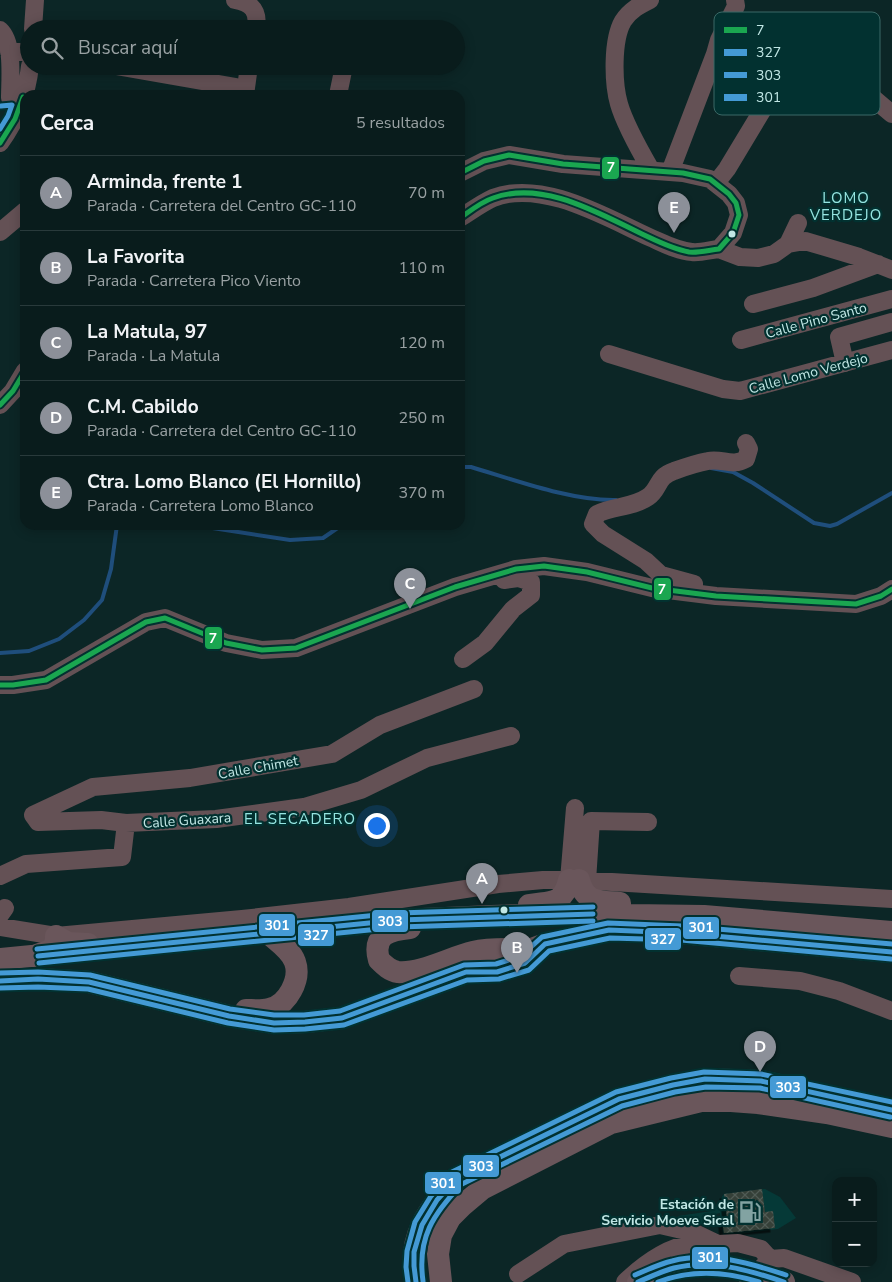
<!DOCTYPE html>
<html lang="es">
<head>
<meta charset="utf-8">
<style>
	body { margin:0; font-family:"Nunito Sans",sans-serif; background:#172929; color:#f1f3f6 }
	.controls { position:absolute; right:15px; bottom:15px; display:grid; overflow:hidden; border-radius:10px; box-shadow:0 2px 12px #0003 }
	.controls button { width:45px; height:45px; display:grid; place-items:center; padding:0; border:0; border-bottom:1px solid #293a3b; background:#091c1c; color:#f1f3f6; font:25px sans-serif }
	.you { position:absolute; left:376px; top:825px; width:18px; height:18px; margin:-12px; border:4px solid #fff; border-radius:50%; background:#1a73e8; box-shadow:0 0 0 8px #1a73e833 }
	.badge { display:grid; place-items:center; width:32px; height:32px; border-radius:50%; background:#8c9099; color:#fff; font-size:16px; font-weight:700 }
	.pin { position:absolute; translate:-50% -41px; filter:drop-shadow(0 1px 2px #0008) }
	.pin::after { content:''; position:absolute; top:26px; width:18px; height:15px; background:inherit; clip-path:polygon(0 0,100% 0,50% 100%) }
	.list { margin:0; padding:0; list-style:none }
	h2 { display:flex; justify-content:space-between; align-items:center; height:65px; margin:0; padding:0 20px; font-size:21px }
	h2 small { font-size:16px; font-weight:400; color:#99a1a3 }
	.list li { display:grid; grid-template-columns:32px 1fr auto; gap:15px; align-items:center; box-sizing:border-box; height:75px; padding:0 20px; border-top:1px solid #293a3b }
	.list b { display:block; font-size:19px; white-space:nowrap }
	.list p { margin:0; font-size:16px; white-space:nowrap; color:#99a1a3 }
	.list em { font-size:16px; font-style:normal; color:#99a1a3 }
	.icon { flex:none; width:28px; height:28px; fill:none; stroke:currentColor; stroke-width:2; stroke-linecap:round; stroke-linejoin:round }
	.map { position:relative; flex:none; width:892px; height:1282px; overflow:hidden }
	.search { position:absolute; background:#091c1c; box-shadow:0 2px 12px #0003; left:20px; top:20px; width:445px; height:55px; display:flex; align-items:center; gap:12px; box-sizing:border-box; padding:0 18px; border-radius:28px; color:#99a1a3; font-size:19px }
	.panel { position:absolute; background:#091c1c; box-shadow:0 2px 12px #0003; left:20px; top:90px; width:445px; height:440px; border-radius:15px }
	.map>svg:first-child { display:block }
</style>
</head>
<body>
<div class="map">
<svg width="892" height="1282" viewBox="0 0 892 1282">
	<defs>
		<pattern id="building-cross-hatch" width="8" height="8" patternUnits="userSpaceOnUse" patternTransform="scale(1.25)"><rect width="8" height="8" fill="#353f37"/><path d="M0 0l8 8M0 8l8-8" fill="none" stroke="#505b54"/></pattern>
		<filter id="shadow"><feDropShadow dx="-4.5" dy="4.5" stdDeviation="0" flood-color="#0009"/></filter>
	</defs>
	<rect width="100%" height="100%" fill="#0c2626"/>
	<!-- built -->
	<path fill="#053937" d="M765 1189 780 1197 796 1218 778 1229 723 1236 720 1213 716 1214V1218L711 1219 707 1223 680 1227 678 1216 712 1211 724 1194Z"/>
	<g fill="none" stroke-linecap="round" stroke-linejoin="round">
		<!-- stream -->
		<path stroke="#1f4e7c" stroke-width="4" d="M460 467H471C515 480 571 501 616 500
			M711 468 733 472 753 483 814 523 830 526 837 524 892 493
			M193 525 290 540 323 538 342 525
			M0 653 29 651 59 639 84 620 102 600 111 569 117 525"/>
	</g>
	<!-- building -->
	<path fill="url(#building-cross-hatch)" filter="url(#shadow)" d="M762 1189 765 1212 773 1211 775 1228 724 1233 722 1217H727L724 1194Z"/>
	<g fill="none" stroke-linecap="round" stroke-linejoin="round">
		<!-- minor -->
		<path stroke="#645155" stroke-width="18" d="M235 0C252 3 259 11 256 29
			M650 0C640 5 630 10 623 21 612 40 613 83 619 104 625 125 640 151 651 170
			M735 0 736 6 719 40 715 54 723 65 739 75 800 91 859 94 873 98 892 114
			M33 29 35 0
			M0 30C14 43 10 79 10 98
			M9 52H29
			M116 66 236 87 243 95
			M245 95 249 66
			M338 95 344 66
			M0 143C16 121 27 94 30 66
			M670 172 715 54
			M460 173 484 161 509 155 563 164 683 173 710 179 729 194 736 203 739 215 733 233 719 249C710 250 700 253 692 252 677 251 663 243 649 237 605 217 542 179 493 198 482 203 471 211 460 218
			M716 183 727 169 777 86
			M0 232 25 211
			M788 244 805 241 859 257 892 270
			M719 249 740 257 758 258 774 254 788 244 798 223
			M753 304 813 288 878 264
			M741 340 892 299
			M609 354 723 389 740 391 892 350
			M845 363 839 337 892 322
			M0 405 13 391 25 371
			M694 584 661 575 646 561 603 534 593 524 597 514C613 506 632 508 648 497 660 489 656 477 674 471 685 467 697 463 708 461 722 458 732 467 746 459L749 449 746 443
			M463 659 485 643 513 609 531 595V582L518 578 504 580
			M0 685H13L46 680 146 622 165 618 226 643 262 650 296 648 455 587 516 569 544 566 587 572 652 588 716 596 856 604 881 596 892 589
			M474 689 380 725 332 754 190 778 93 787 33 815 38 822 101 820 126 823 216 819 304 807 361 790 427 758 511 736
			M0 876 26 864 122 857 126 823
			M569 880 575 808
			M587 881 591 821 648 822
			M0 915 5 908
			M0 927 56 936 242 919 349 907 498 884 543 880H579L892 899
			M739 976 800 981 839 991 892 1011
			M708 1251 718 1244 738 1243 761 1249 770 1259
			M518 1274 564 1244 660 1225 695 1233 718 1244
			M747 1277 757 1273 770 1259 784 1258 852 1282
			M625 1282C642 1266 666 1248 690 1244 696 1242 703 1244 710 1244"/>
		<!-- major -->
		<path stroke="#6a565b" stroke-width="22" d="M579 880C585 904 600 901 620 903
			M529 905C550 901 563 906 569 880
			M410 928C389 930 372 935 379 960 384 965 390 971 398 972 421 974 451 957 473 952 485 949 496 949 508 949
			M34 956C47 951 56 952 56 936L68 943 88 944
			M0 959 399 920 491 916 556 914 704 916 892 932
			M0 981 38 979 89 982 229 1016 274 1023 305 1022 342 1018 545 944 609 930 681 933 892 952
			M246 1010C253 1010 262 1011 269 1009 288 1005 301 979 295 962 291 950 277 941 268 933
			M416 1282C406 1239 428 1207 457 1178L619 1099 673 1085 705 1079 761 1081 892 1110
			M441 1282 438 1254 441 1235 450 1218 463 1205 482 1189 611 1123 701 1101H731L758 1103 827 1113 892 1127
			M638 1282C650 1277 662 1272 674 1268 711 1259 749 1270 784 1282"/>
		<defs>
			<path id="bus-1" d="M0 143 15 119 23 97
				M460 173 484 161 509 155 563 164 683 173 710 179 729 194 736 203 739 215 733 233 719 249C709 250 699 253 689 252 672 249 657 241 642 234 598 213 543 180 493 198 481 202 470 211 460 218
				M0 405 13 391 25 371
				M0 685H13L46 680 146 622 165 618 226 643 262 650 296 648 455 587 516 569 544 566 587 572 652 588 716 596 856 604 881 596 892 589"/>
			<path id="bus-2" d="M0 129 8 116 12 105 1 106
				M39 963 399 927 593 921
				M0 988 38 987 88 989 228 1023 274 1030 305 1029 344 1025 467 980 499 979 529 970 549 951 610 938 681 940 891 959
				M423 1281C417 1238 433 1214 462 1184L622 1106 675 1092 706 1087 760 1088 890 1117
				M658 1282C692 1269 725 1271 759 1282"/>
			<path id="bus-3" d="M38 956 399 920 593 914
				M0 981 38 979 89 982 229 1016 274 1023 305 1022 342 1018 466 972H497L525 963 545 944 609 930 681 933 892 952
				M416 1282 414 1266V1252L422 1225 437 1200 457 1178 619 1099 673 1085 705 1079 761 1081 892 1110
				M638 1282C650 1277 662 1271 674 1268 711 1259 749 1270 784 1282"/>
			<path id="bus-4" d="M37 949 398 913 593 907
				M0 973 38 972 90 975 230 1009 274 1015H304L340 1011 464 965 496 964 521 956 542 937 608 923 682 926 892 944
				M635 1275C647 1270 659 1264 672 1261 710 1251 750 1263 786 1275
				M408 1282 406 1267 407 1251 415 1222 431 1196 452 1172 616 1092 671 1078 704 1072 761 1074 892 1102"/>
		</defs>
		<!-- bus-1 casing -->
		<use href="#bus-1" stroke="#023130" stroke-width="9"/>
		<!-- bus-2 casing -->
		<use href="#bus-2" stroke="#023130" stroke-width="9"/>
		<!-- bus-3 casing -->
		<use href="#bus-3" stroke="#023130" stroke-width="9"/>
		<!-- bus-4 casing -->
		<use href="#bus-4" stroke="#023130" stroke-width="9"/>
		<!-- bus-1 -->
		<use href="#bus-1" stroke="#1aa650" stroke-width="5"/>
		<!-- bus-2 -->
		<use href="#bus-2" stroke="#449ad5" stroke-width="5"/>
		<!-- bus-3 -->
		<use href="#bus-3" stroke="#449ad5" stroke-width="5"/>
		<!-- bus-4 -->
		<use href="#bus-4" stroke="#449ad5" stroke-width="5"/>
	</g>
	<!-- icons -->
	<defs>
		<symbol id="fuel-bare" viewBox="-9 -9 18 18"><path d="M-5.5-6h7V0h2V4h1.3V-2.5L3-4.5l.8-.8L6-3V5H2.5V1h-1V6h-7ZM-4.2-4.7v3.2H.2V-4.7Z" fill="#82a3a2" stroke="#023130" stroke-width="2.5" paint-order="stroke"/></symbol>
	</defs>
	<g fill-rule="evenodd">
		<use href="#fuel-bare" x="734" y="1196" width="32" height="32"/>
	</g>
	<!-- markers -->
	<g fill="#c1e7e5" stroke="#023130" stroke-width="2">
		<circle cx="732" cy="234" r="4.5"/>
		<circle cx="504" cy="910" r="4.5"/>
	</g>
	<g text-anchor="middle" stroke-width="4.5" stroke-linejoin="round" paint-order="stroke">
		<!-- street labels -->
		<g font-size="14" fill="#c1e7e5" stroke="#023130">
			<text transform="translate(816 320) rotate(-15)" y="5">Calle Pino Santo</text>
			<text transform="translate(808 373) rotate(-15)" y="5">Calle Lomo Verdejo</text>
			<text transform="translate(258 767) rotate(-10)" y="5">Calle Chimet</text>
			<text transform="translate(187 820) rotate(-4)" y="5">Calle Guaxara</text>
		</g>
		<!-- poi labels -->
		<g font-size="14" font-weight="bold" fill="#c1e7e5" stroke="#023130" text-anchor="end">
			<text x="734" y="1209">Estación de<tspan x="734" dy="16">Servicio Moeve Sical</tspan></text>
		</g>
		<!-- neighbourhood labels -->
		<g font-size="15" letter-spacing="1" fill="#95e5e1" stroke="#023130">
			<text x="846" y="203">LOMO<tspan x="846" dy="17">VERDEJO</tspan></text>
			<text x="300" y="824">EL SECADERO</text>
		</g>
	</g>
	<!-- legend -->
	<rect x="714" y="12" width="166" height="103" rx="8" fill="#023130" stroke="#3b6866" stroke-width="1"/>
	<rect x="724" y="27" width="23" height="6" fill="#1aa650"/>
	<rect x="724" y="49" width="23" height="7" fill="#449ad5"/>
	<rect x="724" y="72" width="23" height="6" fill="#449ad5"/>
	<rect x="724" y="94" width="23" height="7" fill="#449ad5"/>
	<g font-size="14" fill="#c1e7e5">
		<text x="756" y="35">7</text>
		<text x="756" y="57">327</text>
		<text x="756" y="80">303</text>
		<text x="756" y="102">301</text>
	</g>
	<g stroke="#023130" stroke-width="2">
		<rect x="601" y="156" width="19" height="24" rx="5" fill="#1aa650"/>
		<rect x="653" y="577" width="19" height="24" rx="5" fill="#1aa650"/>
		<rect x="204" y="626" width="19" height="24" rx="5" fill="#1aa650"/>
		<rect x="371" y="909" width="38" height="24" rx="5" fill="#449ad5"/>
		<rect x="258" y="913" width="38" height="24" rx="5" fill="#449ad5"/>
		<rect x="682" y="916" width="38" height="24" rx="5" fill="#449ad5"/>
		<rect x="297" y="923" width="38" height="24" rx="5" fill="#449ad5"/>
		<rect x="644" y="927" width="38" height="24" rx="5" fill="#449ad5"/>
		<rect x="769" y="1075" width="38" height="24" rx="5" fill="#449ad5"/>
		<rect x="462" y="1154" width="38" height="24" rx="5" fill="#449ad5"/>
		<rect x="424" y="1171" width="38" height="24" rx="5" fill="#449ad5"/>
		<rect x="691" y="1246" width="38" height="24" rx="5" fill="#449ad5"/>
	</g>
	<g font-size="14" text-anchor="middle" font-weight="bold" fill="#fff">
		<text x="611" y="172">7</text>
		<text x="662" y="594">7</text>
		<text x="213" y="643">7</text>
		<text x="390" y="926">303</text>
		<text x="277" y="930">301</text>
		<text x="701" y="932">301</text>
		<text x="316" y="940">327</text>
		<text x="663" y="944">327</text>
		<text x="788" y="1092">303</text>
		<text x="481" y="1171">303</text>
		<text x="443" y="1188">301</text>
		<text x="710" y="1262">301</text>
	</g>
</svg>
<div class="controls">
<button>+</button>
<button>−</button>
</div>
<div class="you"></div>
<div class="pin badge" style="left:482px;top:904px">A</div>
<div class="pin badge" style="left:517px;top:973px">B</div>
<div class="pin badge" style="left:410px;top:609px">C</div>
<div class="pin badge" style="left:760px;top:1072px">D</div>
<div class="pin badge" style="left:674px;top:233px">E</div>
<div class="search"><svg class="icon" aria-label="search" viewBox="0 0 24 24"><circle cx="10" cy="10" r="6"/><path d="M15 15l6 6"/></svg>Buscar aquí</div>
<section class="panel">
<h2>Cerca<small>5 resultados</small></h2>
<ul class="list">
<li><span class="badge">A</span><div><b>Arminda, frente 1</b><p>Parada · Carretera del Centro GC-110</p></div><em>70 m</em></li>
<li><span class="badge">B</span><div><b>La Favorita</b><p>Parada · Carretera Pico Viento</p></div><em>110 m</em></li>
<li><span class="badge">C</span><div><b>La Matula, 97</b><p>Parada · La Matula</p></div><em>120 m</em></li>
<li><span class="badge">D</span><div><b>C.M. Cabildo</b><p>Parada · Carretera del Centro GC-110</p></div><em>250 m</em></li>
<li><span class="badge">E</span><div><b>Ctra. Lomo Blanco (El Hornillo)</b><p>Parada · Carretera Lomo Blanco</p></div><em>370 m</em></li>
</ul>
</section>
</div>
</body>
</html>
